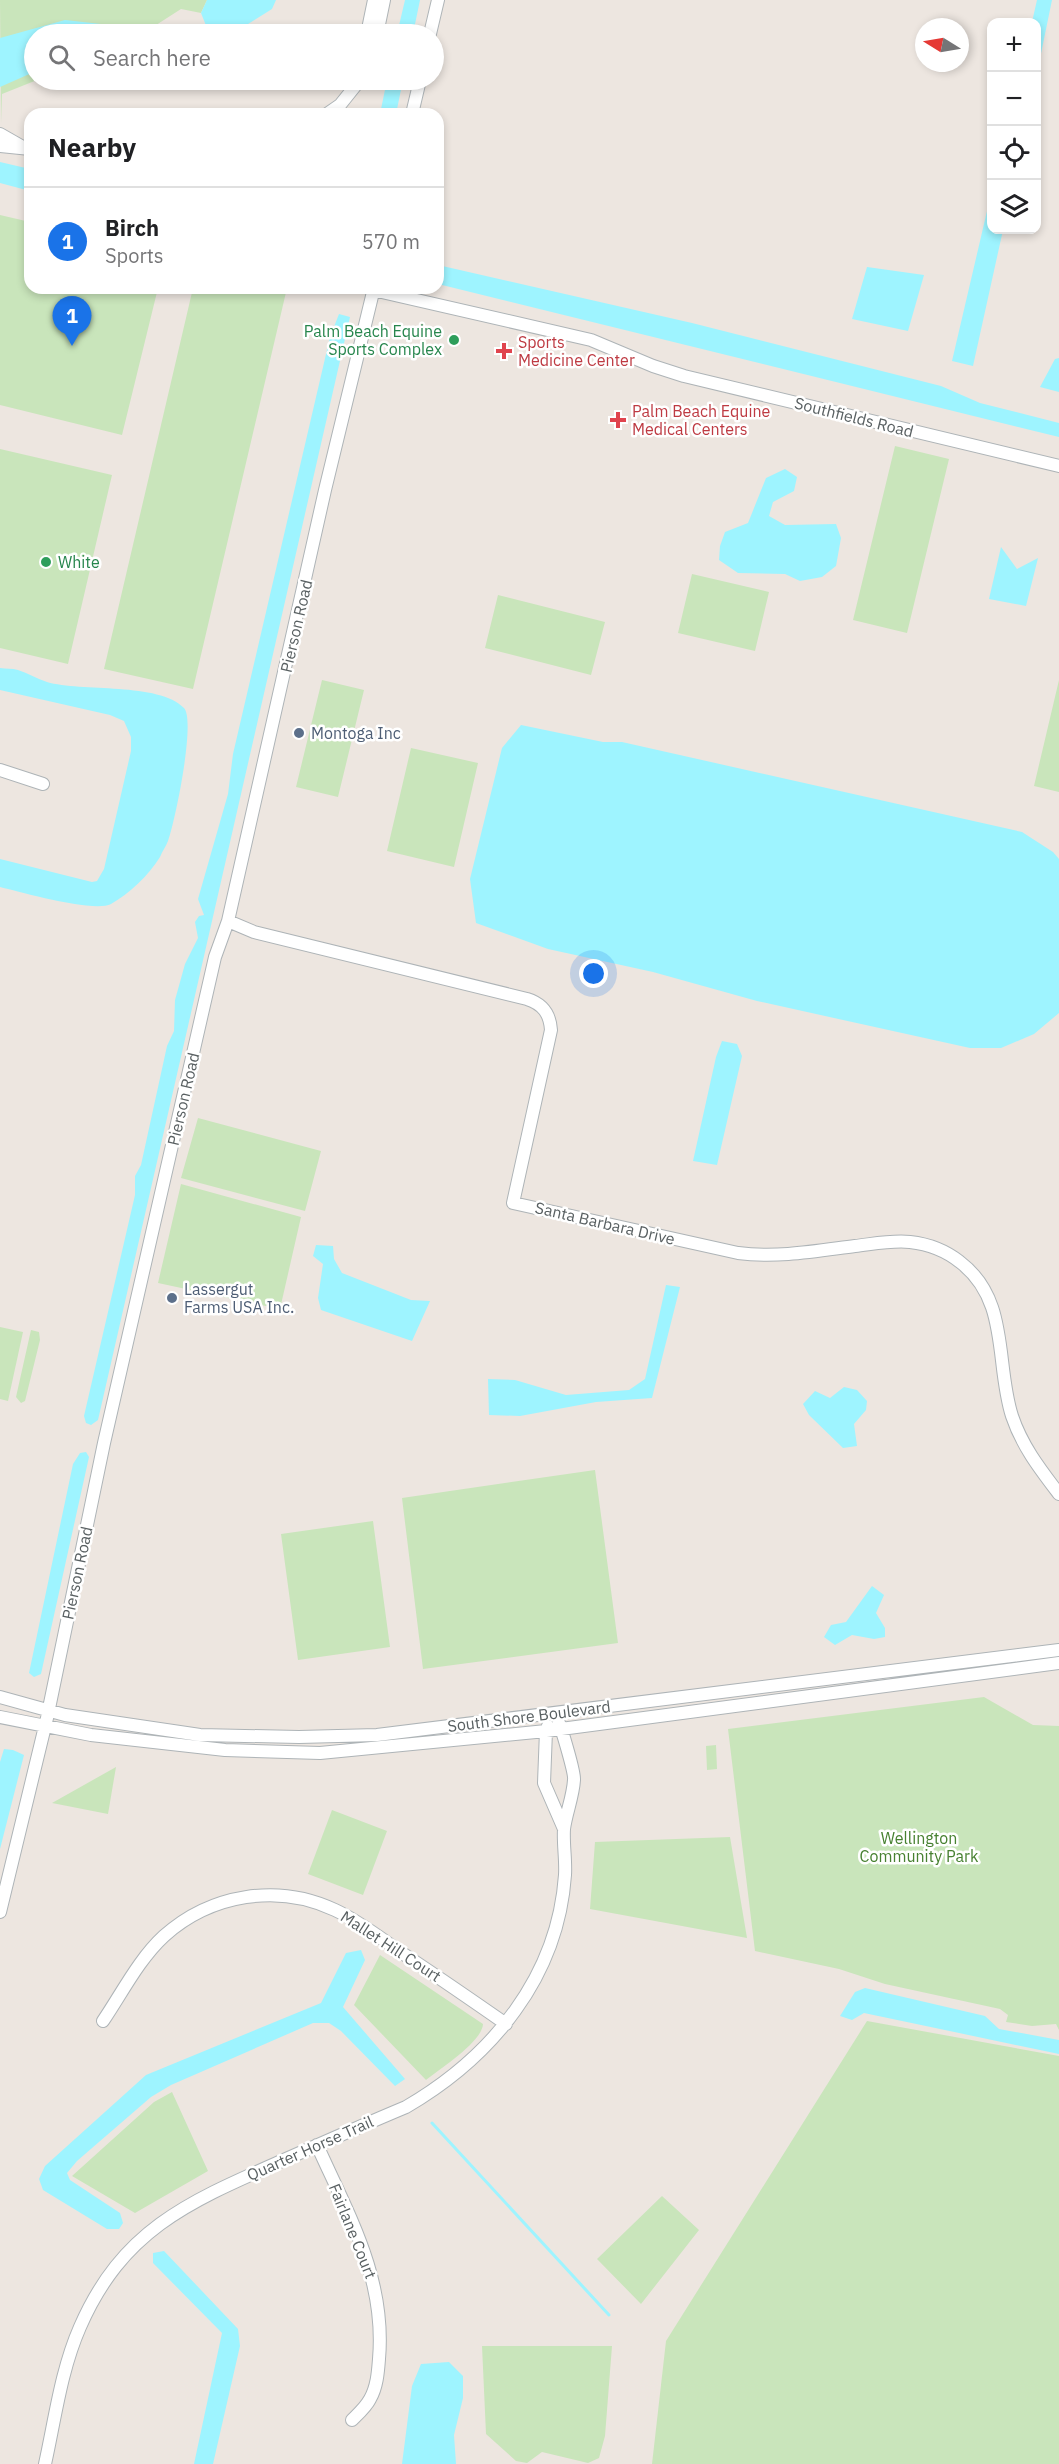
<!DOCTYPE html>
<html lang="en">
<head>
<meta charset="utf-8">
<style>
	body { margin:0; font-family:"IBM Plex Sans",sans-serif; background:#f6f6f6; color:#202124 }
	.controls { position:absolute; right:18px; top:18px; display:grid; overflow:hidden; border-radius:12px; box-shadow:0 3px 9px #0003 }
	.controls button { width:54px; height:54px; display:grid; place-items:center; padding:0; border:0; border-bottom:2px solid #e0e0e0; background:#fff; color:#202124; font:30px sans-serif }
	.compass { position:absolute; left:915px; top:18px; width:54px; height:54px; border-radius:50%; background:#fff; box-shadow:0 3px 9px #0003; rotate:281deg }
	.you { position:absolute; left:594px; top:974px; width:21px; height:21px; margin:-15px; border:4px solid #fff; border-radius:50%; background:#1a73e8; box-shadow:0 0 0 9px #1a73e833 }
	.badge { display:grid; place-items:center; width:39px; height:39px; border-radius:50%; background:#1a73e8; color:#fff; font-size:20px; font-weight:700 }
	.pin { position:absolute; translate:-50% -50px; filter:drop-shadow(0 2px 3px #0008) }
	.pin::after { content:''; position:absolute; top:32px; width:21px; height:18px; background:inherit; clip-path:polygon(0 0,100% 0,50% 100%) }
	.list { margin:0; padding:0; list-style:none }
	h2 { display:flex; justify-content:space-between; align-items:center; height:78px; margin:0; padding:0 24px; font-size:26px }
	h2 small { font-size:20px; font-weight:400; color:#757577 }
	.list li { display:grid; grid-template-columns:39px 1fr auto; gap:18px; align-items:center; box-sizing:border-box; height:108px; padding:0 24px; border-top:2px solid #e0e0e0 }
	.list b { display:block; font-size:22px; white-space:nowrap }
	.list p { margin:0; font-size:20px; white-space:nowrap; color:#757577 }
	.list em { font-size:20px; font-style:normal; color:#757577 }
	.icon { flex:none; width:33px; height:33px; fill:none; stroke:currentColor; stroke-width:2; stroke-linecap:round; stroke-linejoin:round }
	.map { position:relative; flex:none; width:1059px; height:2464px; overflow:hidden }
	.search { position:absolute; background:#fff; box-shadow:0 3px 9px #0003; left:24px; top:24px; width:420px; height:66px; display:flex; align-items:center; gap:15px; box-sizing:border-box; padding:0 21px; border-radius:33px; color:#757577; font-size:22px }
	.panel { position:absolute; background:#fff; box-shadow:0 3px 9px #0003; left:24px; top:108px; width:420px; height:186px; border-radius:18px }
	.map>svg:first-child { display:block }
</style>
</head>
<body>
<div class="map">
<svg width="1059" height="2464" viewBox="0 0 1059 2464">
	<rect width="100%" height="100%" fill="#ede6e0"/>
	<!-- green -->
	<path fill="#c9e5bb" d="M0 0H207L201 13 181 9 153 27 122 34H34V80H37L2 94 1 123Z
		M0 215 30 222V288H158L122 435 0 405Z
		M193 288H287L193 689 104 669Z
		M895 446 949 459 907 633 853 620Z
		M0 449 112 475 68 664 0 648Z
		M692 574 769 592 755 651 678 633Z
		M498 595 605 622 591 675 485 648Z
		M322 680 364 690 338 797 296 787Z
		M1059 680V792L1034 786Z
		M411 748 478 763 454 867 387 851Z
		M198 1118 321 1151 305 1211 181 1178Z
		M181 1184 301 1217 280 1309 158 1283Z
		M0 1327 23 1332 8 1401 0 1399Z
		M31 1330 39 1332 40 1340 25 1401 21 1403 16 1397Z
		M595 1470 618 1643 423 1669 402 1498Z
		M373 1521 390 1647 298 1660 281 1534Z
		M984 1697 1033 1725 1059 1726V2030L1056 2024 1032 2026 1006 2022 1008 2015 1000 2009 885 1984 839 1969 755 1951 728 1729Z
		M716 1745 717 1769 707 1770 706 1746Z
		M116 1767 108 1814 52 1803Z
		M332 1810 387 1831 363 1895 308 1874Z
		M730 1837 747 1938 590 1909 595 1842Z
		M380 1955 483 2024C482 2042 441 2068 426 2080L354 2005Z
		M867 2021 1059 2056V2464H652L666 2341Z
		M172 2092 208 2171 135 2213 72 2176 154 2102Z
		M662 2196 699 2230 641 2304 597 2259Z
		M482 2346H612L605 2436 599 2458 588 2463 542 2452 527 2463 516 2461 486 2434Z"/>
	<!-- water -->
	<path fill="#9ef4ff" d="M207 0H276L272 9 237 31 207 28 201 13Z
		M405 0H420L413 34H397Z
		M1037 0H1052L1037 73 1036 22H1032Z
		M65 20 101 24 112 34H34V72L0 87V38Z
		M387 80H403L396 114H380Z
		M0 162 30 169V191L0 183Z
		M991 194 992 230H1003L973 366 952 361Z
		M438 265 692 323 941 386 980 403 1059 423V437L438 284Z
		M867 267 924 275 908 331 852 319Z
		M339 314 350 317 98 1420 91 1425 86 1423 84 1416 135 1195V1176L141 1165 167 1046 174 1031 175 1000 185 964 198 938 195 922 199 916 204 915 198 899 228 794 233 754 330 337Z
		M1059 358V392L1040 387 1055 359Z
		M785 469 797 477 794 491 773 502 769 516 785 525 836 524 841 538 836 566 822 577 800 581 785 574 738 573 719 560 720 546 725 532 748 523 766 478Z
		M1001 547 1017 569 1038 558 1026 606 989 599Z
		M0 668C6 669 12 668 18 670 28 673 37 679 47 682 81 692 159 682 184 708 196 721 175 822 168 841 166 846 162 852 160 857 149 875 129 894 111 904 94 913 21 892 0 887V859L92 882 97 881 104 869 131 751V737L124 721 110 715 0 690Z
		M521 725 603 742H622L1022 832 1053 852 1059 859V1013L1034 1034 1001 1048H970L757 1001 653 972 548 949 476 923 470 879 502 748Z
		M722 1041 737 1044 742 1056 717 1165 693 1161 716 1057Z
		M316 1245 333 1246 334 1259 342 1273 411 1300 430 1301 412 1341 321 1310 318 1298 323 1264 313 1256Z
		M666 1285 680 1287 652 1398 596 1402 520 1416 489 1415 488 1379 515 1380 566 1395 629 1390 645 1379Z
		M844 1387 857 1390 867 1401 866 1410 854 1424 857 1446 843 1448 809 1415 803 1404 815 1391 830 1398Z
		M86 1452 89 1457 41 1674 34 1677 29 1673 73 1464 80 1453Z
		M872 1586 884 1595 876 1613 885 1628V1637L874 1639 852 1635 835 1645 824 1637 831 1625 846 1622Z
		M4 1749 13 1750 24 1755 0 1849V1762Z
		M361 1950 365 1960 343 2007 405 2079 395 2086 341 2031 329 2023H313L171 2085 151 2097 77 2161 67 2173 70 2180 120 2213 123 2223 119 2229H107L43 2190 39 2179 45 2166 146 2075 321 2003 346 1953Z
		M865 1988 985 2016 999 2029 1059 2040V2054L864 2013 852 2020 840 2016 855 1992Z
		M164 2251 238 2329 240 2346 213 2464H194L222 2333 153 2263V2253Z
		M449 2362 463 2376V2398L454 2435 456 2464H402L412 2386 421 2364Z"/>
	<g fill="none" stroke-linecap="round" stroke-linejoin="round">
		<!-- stream -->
		<path stroke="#9ef4ff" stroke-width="3" d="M432 2123 609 2315"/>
		<defs>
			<path id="minor" d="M367 34 374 0
				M377 34 384 0
				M430 34 438 0
				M327 114 340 105 360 80
				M412 114 420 80
				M0 134 21 146
				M0 146 30 149
				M373 290 591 340 653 366 684 376 1059 466
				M0 770 43 784
				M228 921 254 932 527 999C543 1004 550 1014 551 1030L513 1203 738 1253C778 1258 816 1251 855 1246 873 1244 892 1240 910 1242 928 1244 945 1250 960 1262 1010 1300 995 1363 1012 1416 1022 1446 1040 1469 1059 1494
				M0 1697 65 1715 200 1735 299 1737 377 1735 1059 1650
				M0 1717 91 1735 225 1750 320 1753 546 1731 1059 1663
				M548 1726 546 1731 544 1783 564 1829
				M0 1912 47 1718 104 1443 215 957 228 921 325 490 374 288
				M103 2021C122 1993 139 1959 164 1936 211 1894 278 1883 335 1910 361 1922 384 1941 408 1957 441 1979 473 2001 506 2024
				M317 2145C349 2216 386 2279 379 2359 378 2372 377 2387 370 2399 366 2407 358 2414 352 2420
				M45 2464C55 2419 61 2370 80 2327 122 2231 186 2203 277 2163 320 2144 363 2125 406 2107 492 2057 558 1977 565 1875 566 1860 563 1844 564 1829 566 1813 573 1797 574 1780 575 1773 562 1730 559 1723"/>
		</defs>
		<!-- minor casing -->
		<use href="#minor" stroke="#aeb4b7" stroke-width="14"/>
		<!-- minor -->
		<use href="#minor" stroke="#fff" stroke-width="12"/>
	</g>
	<!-- markers -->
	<g fill="#2e9e5b" stroke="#fff" stroke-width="2">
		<circle cx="454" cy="340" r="6"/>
		<circle cx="46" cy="562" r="6"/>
	</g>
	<g fill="#e0444e" stroke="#fff" stroke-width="2">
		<path d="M501 342h6v6h6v6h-6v6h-6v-6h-6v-6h6z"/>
		<path d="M615 411h6v6h6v6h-6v6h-6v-6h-6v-6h6z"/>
	</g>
	<g fill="#5c6f8a" stroke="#fff" stroke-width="2">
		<circle cx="299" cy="733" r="6"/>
		<circle cx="172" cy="1298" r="6"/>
	</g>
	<g text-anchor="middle" stroke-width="5" stroke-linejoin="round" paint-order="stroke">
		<!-- leisure labels -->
		<g font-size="16" fill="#27864d" stroke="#fff" text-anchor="end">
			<text x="442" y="337">Palm Beach Equine<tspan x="442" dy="18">Sports Complex</tspan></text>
			<text x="58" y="568" text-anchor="start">White</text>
		</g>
		<!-- health labels -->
		<g font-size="16" fill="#be3a42" stroke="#fff" text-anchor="start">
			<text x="518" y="348">Sports<tspan x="518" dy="18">Medicine Center</tspan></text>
			<text x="632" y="417">Palm Beach Equine<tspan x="632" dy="18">Medical Centers</tspan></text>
		</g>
		<!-- street labels -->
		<g font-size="16" fill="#596062" stroke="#fff">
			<text transform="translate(854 417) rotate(14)" y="6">Southfields Road</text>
			<text transform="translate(296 626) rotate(-77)" y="6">Pierson Road</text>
			<text transform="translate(183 1099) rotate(-77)" y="6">Pierson Road</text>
			<text transform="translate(605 1223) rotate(13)" y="6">Santa Barbara Drive</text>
			<text transform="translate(77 1573) rotate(-78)" y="6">Pierson Road</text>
			<text transform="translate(529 1716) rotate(-7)" y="6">South Shore Boulevard</text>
			<text transform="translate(391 1946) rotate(33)" y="6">Mallet Hill Court</text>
			<text transform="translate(310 2148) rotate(-24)" y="6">Quarter Horse Trail</text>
			<text transform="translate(353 2231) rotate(68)" y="6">Fairlane Court</text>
		</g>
		<!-- service labels -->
		<g font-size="16" fill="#4e5e75" stroke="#fff" text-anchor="start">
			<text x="311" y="739">Montoga Inc</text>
			<text x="184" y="1295">Lassergut<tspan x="184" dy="18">Farms USA Inc.</tspan></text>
		</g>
		<!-- park labels -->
		<g font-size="16" fill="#478131" stroke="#fff">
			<text x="919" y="1844">Wellington<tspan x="919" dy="18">Community Park</tspan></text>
		</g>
	</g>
</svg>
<div class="controls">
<button>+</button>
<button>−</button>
<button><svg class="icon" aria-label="locate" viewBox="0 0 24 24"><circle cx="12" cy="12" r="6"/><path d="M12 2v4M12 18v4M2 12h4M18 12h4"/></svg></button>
<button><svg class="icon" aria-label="layers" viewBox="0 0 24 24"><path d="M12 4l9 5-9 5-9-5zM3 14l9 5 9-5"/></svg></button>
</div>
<svg class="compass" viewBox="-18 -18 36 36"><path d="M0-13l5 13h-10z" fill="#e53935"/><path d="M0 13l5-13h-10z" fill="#757577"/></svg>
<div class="you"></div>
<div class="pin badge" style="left:72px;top:346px">1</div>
<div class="search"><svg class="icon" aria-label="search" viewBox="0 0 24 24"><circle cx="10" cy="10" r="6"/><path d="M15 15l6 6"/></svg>Search here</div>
<section class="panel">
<h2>Nearby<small></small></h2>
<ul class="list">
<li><span class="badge">1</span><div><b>Birch</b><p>Sports</p></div><em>570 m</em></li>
</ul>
</section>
</div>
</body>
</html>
